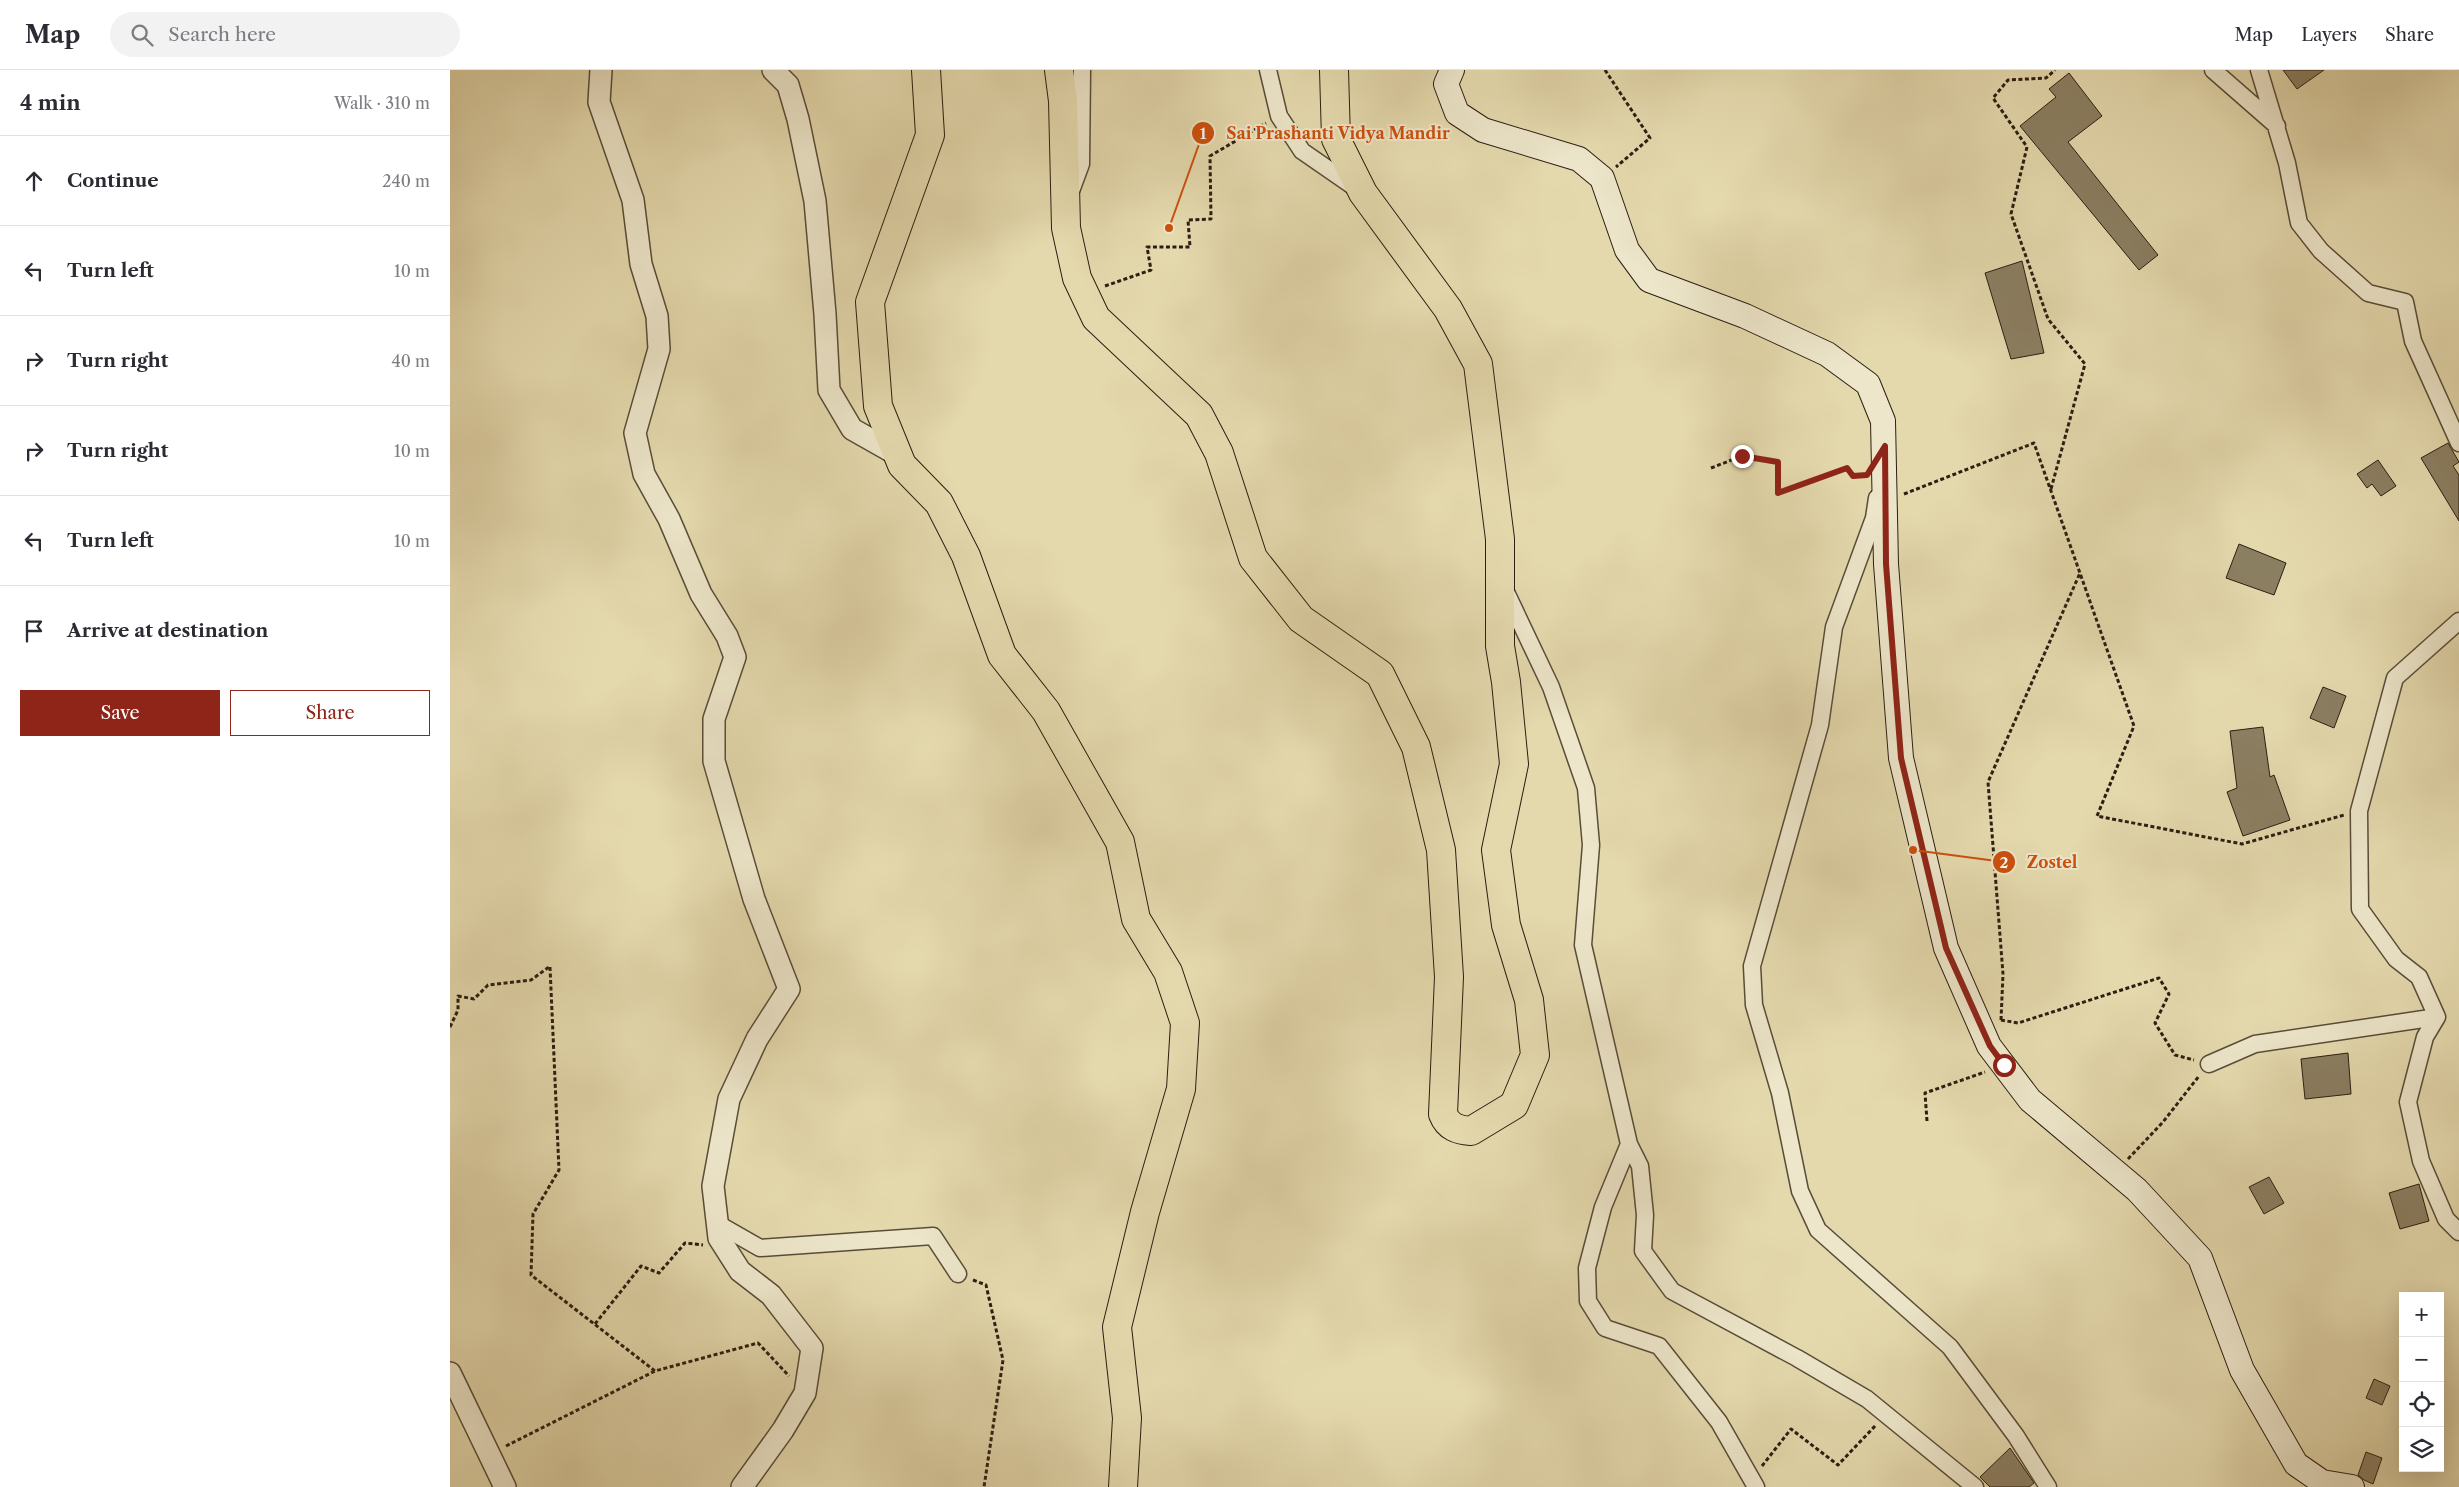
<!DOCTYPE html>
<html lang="en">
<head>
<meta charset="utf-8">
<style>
	body { margin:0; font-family:"Libre Caslon Text",serif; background:#f2f2f3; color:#2b2b33 }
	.controls { position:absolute; right:15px; bottom:15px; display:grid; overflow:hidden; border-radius:0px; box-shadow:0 5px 20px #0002 }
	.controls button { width:45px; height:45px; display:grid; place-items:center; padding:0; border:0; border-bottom:1px solid #e1e1e2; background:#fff; color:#2b2b33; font:25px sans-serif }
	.stop { position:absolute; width:15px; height:15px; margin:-11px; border:4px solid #8f2418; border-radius:50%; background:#fff }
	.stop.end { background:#8f2418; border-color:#fff; box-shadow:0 1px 5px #0008 }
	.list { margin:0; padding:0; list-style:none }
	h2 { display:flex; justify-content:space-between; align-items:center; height:65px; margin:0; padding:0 20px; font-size:21px }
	h2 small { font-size:16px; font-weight:400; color:#7c7c81 }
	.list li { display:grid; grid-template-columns:32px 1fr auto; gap:15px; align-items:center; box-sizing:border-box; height:90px; padding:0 20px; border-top:1px solid #e1e1e2 }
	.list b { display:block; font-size:19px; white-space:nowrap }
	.list em { font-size:16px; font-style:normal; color:#7c7c81 }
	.actions { display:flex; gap:10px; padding:15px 20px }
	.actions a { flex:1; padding:11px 0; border:1px solid #8f2418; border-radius:0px; text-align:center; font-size:18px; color:#8f2418 }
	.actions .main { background:#8f2418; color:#fff }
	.icon { flex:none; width:28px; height:28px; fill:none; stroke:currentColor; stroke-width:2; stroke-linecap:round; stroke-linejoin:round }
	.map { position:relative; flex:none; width:2009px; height:1417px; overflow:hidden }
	header { display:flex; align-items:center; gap:30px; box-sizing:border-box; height:70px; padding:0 25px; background:#fff; border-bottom:1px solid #e1e1e2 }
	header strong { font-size:24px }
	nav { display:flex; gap:28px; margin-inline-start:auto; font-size:18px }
	.search { width:350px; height:45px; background:#f2f2f3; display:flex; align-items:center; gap:12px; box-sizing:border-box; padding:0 18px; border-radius:28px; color:#7c7c81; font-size:19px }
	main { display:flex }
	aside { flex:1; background:#fff }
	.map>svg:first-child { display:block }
</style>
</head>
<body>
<header>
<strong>Map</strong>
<div class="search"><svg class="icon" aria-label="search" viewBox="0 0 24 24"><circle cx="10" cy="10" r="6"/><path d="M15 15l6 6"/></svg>Search here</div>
<nav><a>Map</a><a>Layers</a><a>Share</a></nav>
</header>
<main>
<aside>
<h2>4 min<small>Walk · 310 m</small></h2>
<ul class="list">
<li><svg class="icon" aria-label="ahead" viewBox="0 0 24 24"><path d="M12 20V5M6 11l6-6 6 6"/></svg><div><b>Continue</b></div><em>240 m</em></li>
<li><svg class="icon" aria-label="left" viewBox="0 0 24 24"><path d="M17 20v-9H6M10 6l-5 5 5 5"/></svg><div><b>Turn left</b></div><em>10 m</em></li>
<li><svg class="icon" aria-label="right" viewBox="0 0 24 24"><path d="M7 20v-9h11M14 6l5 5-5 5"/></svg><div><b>Turn right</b></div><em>40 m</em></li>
<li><svg class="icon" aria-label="right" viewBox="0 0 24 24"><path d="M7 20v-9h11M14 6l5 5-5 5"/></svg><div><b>Turn right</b></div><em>10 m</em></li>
<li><svg class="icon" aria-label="left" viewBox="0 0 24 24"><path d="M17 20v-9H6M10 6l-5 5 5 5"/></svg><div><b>Turn left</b></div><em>10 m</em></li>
<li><svg class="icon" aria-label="arrive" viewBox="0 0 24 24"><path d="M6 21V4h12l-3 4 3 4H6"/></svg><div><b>Arrive at destination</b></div></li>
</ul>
<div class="actions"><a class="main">Save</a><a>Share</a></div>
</aside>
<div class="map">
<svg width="2009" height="1417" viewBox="0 0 2009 1417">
	<rect width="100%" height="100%" fill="#e4d9ad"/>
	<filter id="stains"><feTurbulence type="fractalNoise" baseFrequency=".004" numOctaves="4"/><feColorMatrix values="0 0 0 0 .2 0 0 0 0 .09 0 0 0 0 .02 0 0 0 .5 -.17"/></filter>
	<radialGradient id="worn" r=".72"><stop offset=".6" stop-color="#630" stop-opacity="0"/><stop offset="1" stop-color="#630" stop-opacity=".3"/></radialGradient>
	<!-- building -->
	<path fill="#8b7f62" stroke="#2b1e11" d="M1833 0H1874L1847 19Z
		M1619 3 1652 46 1618 72 1708 185 1689 200 1570 56 1606 27 1599 19Z
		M1572 191 1594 283 1561 289 1535 203Z
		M1998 373 2009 392 2003 396 2009 405V451L1971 388Z
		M1928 390 1946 416 1931 426 1922 414 1917 418 1907 404Z
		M1789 474 1836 493 1824 525 1776 508Z
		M1873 617 1896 626 1884 658 1860 648Z
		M1813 657 1820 707 1824 705 1840 750 1793 766 1777 722 1787 718 1780 661Z
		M1898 983 1901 1024 1855 1029 1851 989Z
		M1819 1107 1834 1133 1814 1144 1799 1117Z
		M1969 1114 1979 1151 1950 1159 1939 1123Z
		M1924 1309 1940 1316 1932 1335 1916 1328Z
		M1560 1378 1584 1413 1579 1417H1540L1530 1407Z
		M1916 1382 1932 1388 1923 1414 1914 1410 1908 1405Z"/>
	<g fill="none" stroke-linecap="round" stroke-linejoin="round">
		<defs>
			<path id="minor" d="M818 0 829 46 852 81 907 119
				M1763 0 1827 56
				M1809 0 1837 93 1849 153 1871 181 1918 223 1955 232 1963 271 2009 373
				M621 121 631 94 632 0
				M1427 428 1424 448 1384 557 1370 655 1302 896 1304 935 1330 1023 1350 1121 1368 1160 1500 1277 1566 1366 1598 1417
				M1055 520 1101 617 1136 718 1141 775 1133 875 1179 1074 1190 1096 1195 1145 1193 1181 1222 1221 1347 1288 1417 1329 1525 1417
				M2009 551 1945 608 1909 741 1910 839 1946 889 1969 907 1987 947 1975 967 1958 1032 1971 1091 1996 1149 2009 1162
				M1759 994 1805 974 1987 947
				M1179 1074 1153 1137 1137 1198 1138 1231 1155 1258 1209 1276 1269 1352 1306 1417
				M268 1154 310 1178 483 1166 508 1204"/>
			<path id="tertiary" d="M151 0 149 32 183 130 191 194 207 246 209 279 185 363 194 404 219 449 251 524 277 566 285 587 264 649V691L304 829 339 919 307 969 279 1029 263 1116 269 1168 290 1201 321 1225 362 1278 355 1323 333 1360 292 1417
				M323 0 338 15 348 49 365 131 375 244 379 320 402 359 448 385
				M0 1303 55 1417"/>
			<path id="secondary" d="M1002 0 996 14 1007 43 1033 60 1129 89 1152 108 1177 180 1199 210 1295 246 1377 284 1418 314 1433 351 1436 494 1451 688 1496 878 1539 976 1580 1030 1687 1120 1750 1188 1792 1300 1846 1394 1872 1412 1902 1417"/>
			<path id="trunk" d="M476 0 480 65 420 232 428 336 452 395 489 433 516 486 552 585 596 641 670 772 686 849 718 902 735 953 731 1019 695 1142 667 1257 677 1348 673 1417
				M609 0 613 31 616 158 627 208 646 248 749 345 769 383 803 488 851 549 930 604 966 677 991 780 999 907 993 1044C998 1057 1008 1060 1021 1061L1064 1035 1085 985 1079 930 1056 855 1046 780 1064 694 1056 612 1050 576V469L1028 294 998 239 913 123 886 69 884 0"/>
		</defs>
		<!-- minor casing -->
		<use href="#minor" stroke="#594d38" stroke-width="19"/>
		<!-- tertiary casing -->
		<use href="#tertiary" stroke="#594d38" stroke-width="24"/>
		<!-- secondary casing -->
		<use href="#secondary" stroke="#2b1e11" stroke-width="26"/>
		<!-- trunk casing -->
		<use href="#trunk" stroke="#2b1e11" stroke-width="30"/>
		<!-- path -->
		<path stroke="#2b1e11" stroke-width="3" stroke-dasharray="4 2.5" stroke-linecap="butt" d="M1155 0 1200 68 1166 97
			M655 216 701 200 697 177H740L738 150 761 149 760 86 816 53
			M1261 398 1292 386 1328 392V423L1397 398 1403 406 1414 405
			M1601 419 1635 294 1598 249 1561 144 1577 77 1543 28 1558 10 1596 8 1605 0
			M1454 424 1584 373 1684 656 1647 746 1792 774 1894 745
			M100 897 109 1100 83 1144 81 1205 205 1301
			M1551 950 1553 904 1538 712 1630 503
			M1551 950 1568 953 1709 908 1719 924 1705 953 1725 985 1744 990
			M0 957 8 940V926L24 929 38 915 81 910 99 897
			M1477 1051 1475 1023 1535 1002
			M1678 1089 1713 1052 1749 1006
			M523 1210 536 1215 553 1290 534 1417
			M145 1254 191 1196 209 1203 235 1173 253 1175
			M56 1376 205 1301 308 1273 339 1306
			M1312 1396 1341 1359 1388 1395 1426 1355"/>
		<!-- minor -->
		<use href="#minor" stroke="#ede6ca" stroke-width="16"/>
		<!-- tertiary -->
		<use href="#tertiary" stroke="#ede6ca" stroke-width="21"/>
		<!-- secondary -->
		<use href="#secondary" stroke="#ede6ca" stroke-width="24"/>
		<!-- trunk -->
		<use href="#trunk" stroke="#e4d9ad" stroke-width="28"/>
	</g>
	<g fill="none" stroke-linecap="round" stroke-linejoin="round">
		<!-- route -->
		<path stroke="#8f2418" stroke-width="6" d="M1292 386 1328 392V423L1397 398 1403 406 1417 405 1435 376 1436 494 1451 688 1496 878 1540 976 1554 995"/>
	</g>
	<!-- callouts -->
	<path fill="none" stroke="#cc500d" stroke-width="2" d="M719 158L753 63M1463 780L1554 792"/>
	<g fill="#cc500d" stroke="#ede6ca" stroke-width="2">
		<circle cx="719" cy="158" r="5"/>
		<circle cx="1463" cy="780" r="5"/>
		<circle cx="753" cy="63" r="12"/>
		<circle cx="1554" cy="792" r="12"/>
	</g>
	<g font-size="15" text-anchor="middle" font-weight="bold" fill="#fff">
		<text x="753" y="69">1</text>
		<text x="1554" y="798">2</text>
	</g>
	<g font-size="16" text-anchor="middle" font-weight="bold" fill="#cc500d" stroke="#ede6ca" stroke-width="4" stroke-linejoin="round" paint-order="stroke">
		<text x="888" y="69">Sai Prashanti Vidya Mandir</text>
		<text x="1602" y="798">Zostel</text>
	</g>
	<rect width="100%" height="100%" filter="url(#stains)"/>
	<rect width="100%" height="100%" fill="url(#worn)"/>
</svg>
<div class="controls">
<button>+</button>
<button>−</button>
<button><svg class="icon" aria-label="locate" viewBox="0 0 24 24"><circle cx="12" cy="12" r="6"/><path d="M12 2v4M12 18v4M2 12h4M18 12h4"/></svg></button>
<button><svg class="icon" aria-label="layers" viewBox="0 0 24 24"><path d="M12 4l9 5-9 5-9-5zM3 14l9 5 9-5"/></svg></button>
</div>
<div class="stop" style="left:1554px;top:995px"></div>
<div class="stop end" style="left:1292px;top:386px"></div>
</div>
</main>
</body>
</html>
